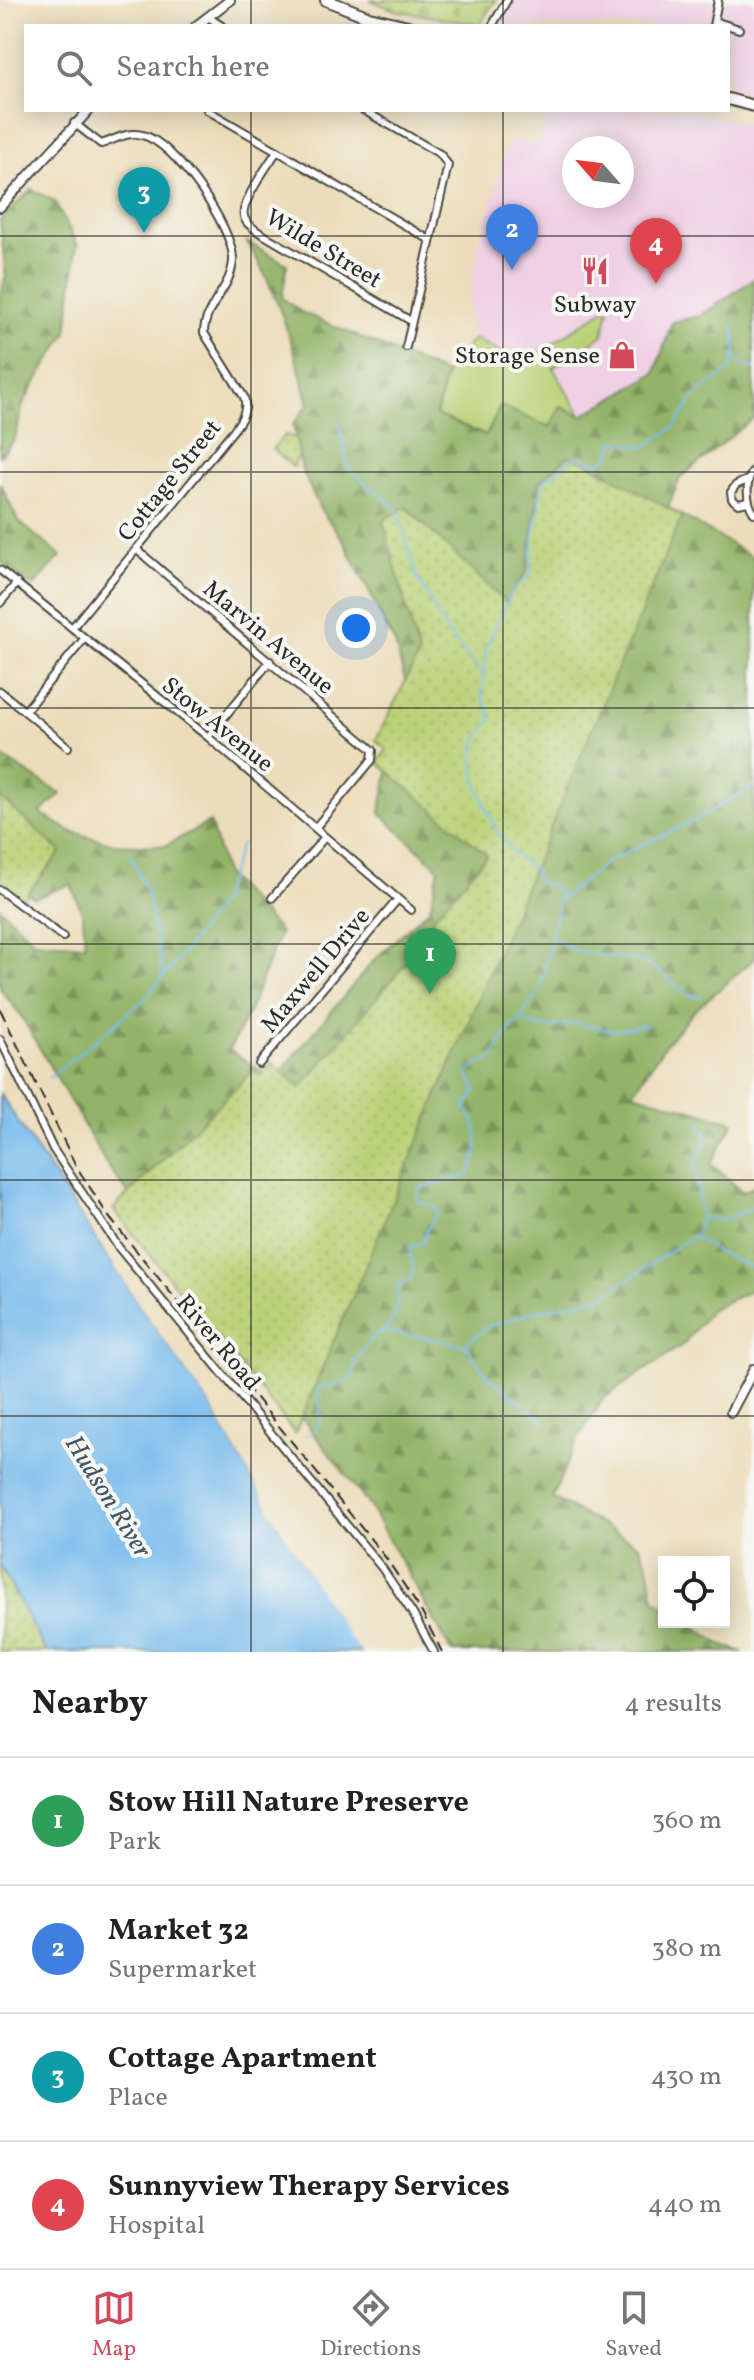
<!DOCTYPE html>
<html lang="en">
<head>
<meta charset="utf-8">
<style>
	body { margin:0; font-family:Vollkorn,serif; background:#f6f6f6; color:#222 }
	.controls { position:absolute; right:24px; bottom:24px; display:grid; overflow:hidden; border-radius:0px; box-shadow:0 4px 20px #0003 }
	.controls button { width:72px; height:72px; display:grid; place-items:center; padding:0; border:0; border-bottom:2px solid #e0e0e0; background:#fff; color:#222; font:40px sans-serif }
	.compass { position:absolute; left:562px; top:136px; width:72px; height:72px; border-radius:50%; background:#fff; box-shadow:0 4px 20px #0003; rotate:298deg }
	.you { position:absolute; left:356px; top:628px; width:28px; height:28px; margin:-20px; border:6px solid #fff; border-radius:50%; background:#1a73e8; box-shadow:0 0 0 12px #1a73e833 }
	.badge { display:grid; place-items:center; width:52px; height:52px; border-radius:50%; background:#d1495b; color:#fff; font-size:26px; font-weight:700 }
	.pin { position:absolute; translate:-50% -66px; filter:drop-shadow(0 2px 4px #0008) }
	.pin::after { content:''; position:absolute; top:42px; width:28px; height:24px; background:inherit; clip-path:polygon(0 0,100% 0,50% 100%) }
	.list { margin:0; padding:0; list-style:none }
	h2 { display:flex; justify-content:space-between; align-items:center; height:104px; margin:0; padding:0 32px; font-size:34px }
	h2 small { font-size:26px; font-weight:400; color:#767676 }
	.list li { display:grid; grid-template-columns:52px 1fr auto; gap:24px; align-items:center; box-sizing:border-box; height:128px; padding:0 32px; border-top:2px solid #e0e0e0 }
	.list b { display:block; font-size:30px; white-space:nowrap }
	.list p { margin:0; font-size:26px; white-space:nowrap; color:#767676 }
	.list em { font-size:26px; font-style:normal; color:#767676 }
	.icon { flex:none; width:44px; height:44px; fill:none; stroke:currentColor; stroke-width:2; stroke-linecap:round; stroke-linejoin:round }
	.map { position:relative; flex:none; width:754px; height:1652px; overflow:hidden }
	.search { position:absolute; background:#fff; box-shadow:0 4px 20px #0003; left:24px; right:24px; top:24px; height:88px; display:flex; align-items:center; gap:20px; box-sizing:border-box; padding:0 28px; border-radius:0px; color:#767676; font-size:30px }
	.sheet { height:616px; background:#fff }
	nav { display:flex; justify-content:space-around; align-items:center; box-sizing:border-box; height:112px; border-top:2px solid #e0e0e0; background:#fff; font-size:22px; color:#767676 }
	nav a { display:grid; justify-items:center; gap:4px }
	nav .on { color:#d1495b }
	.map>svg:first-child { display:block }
</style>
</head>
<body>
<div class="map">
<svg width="754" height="1652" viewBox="0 0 754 1652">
	<defs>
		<pattern id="forest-firs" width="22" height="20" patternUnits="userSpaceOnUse" patternTransform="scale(2)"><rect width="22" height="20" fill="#93b468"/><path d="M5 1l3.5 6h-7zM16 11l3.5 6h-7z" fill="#789356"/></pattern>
		<pattern id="cemetery-stones" width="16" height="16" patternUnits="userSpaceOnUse" patternTransform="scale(2)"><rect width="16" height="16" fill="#bad277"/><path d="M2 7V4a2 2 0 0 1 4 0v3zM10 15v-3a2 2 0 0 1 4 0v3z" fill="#a0b467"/></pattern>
		<pattern id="park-dots" width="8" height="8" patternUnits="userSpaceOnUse" patternTransform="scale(2)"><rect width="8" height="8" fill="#bad277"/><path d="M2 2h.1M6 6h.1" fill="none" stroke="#a0b467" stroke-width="1.8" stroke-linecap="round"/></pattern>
	</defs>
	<rect width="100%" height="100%" fill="#f6f6f2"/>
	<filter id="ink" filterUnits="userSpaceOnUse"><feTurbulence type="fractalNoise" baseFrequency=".0125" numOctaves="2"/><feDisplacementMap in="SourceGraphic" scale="16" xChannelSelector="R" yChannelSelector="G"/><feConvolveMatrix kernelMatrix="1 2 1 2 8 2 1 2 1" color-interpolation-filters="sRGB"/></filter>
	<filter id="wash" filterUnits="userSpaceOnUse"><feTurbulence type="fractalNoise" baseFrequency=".006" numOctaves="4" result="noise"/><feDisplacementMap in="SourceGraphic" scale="32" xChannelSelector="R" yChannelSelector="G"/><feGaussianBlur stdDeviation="1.8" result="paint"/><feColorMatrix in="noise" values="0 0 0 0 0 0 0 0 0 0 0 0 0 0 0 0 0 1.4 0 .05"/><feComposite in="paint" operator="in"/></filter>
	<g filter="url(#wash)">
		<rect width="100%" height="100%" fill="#ecddba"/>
		<!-- built -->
		<path fill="#f0d0e4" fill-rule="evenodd" d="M513 0H754V96L728 89V26H501L499 23Z
			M547 110H678L754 125V279L700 316 672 322 655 373 582 416 553 368 603 335 546 349 524 362H517L474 338 470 322 469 296 483 228 495 194 505 150 513 138 539 144ZM574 148H622V196H574Z"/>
		<!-- grass -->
		<path fill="#bad277" stroke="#727e51" stroke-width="2" d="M605 309 609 310 603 335 553 368 582 416 550 427 486 436 436 415 446 374 474 338 517 362H524Z"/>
		<!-- forest -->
		<path fill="url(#forest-firs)" stroke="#5f704a" stroke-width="2" d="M32 189 55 202 77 244 67 332 23 404 15 439 0 456V295L6 276 0 220Z
			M247 242 287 264 282 298 301 312 446 374 436 415 486 436 500 406 550 427 561 406 582 416 655 373 672 322 700 316 754 279V418L680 478 668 507 754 558V959L694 1011 665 1045 633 1093 734 1122 711 1164 743 1192 754 1186V1289L711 1309 685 1343 604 1398 577 1440 552 1498 639 1545 648 1564 654 1599 664 1606V1622H688L722 1645 743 1652H452L369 1505 108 1167 20 1014 0 989V908L34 941 85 945 83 915 71 884 34 898 0 873V755L61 794 40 813 70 831 113 844 165 846 210 822 225 874 280 932 249 1011 229 1050 275 1079 375 959 430 908 439 869 380 813 406 684 395 644 344 541 320 509 302 470 293 424 309 404C293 346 279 294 247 242Z
			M0 483 18 521 61 556 33 587 0 561Z"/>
		<!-- cemetery -->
		<path fill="url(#cemetery-stones)" stroke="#727e51" stroke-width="2" d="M370 0H496L479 25 395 10Z"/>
		<!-- park -->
		<path fill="url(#park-dots)" stroke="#727e51" stroke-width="2" d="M285 435 296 438 299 456 293 467 272 449Z
			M569 456 586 462 682 516 295 1433 113 1209 254 1070 260 1076 271 1063 301 1088 437 926 431 920 487 855 377 762 387 750 376 740 419 654 383 521 406 507 505 602 527 571 540 481Z
			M0 797 61 852 23 899 0 884Z
			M0 1565 46 1652H0Z"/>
		<!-- water -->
		<path fill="#77bbed" stroke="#51738c" stroke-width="2" d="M0 1094 138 1303 211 1406 280 1528 361 1652H46L0 1565Z"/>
		<!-- pier -->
		<path fill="#ecddba" d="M59 1173 141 1301 214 1404 283 1526 365 1652H361L351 1640 280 1528 211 1406 138 1303 55 1175Z"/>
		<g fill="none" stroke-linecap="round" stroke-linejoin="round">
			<!-- stream -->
			<path stroke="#77bbed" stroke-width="2" d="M734 360 754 368
				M339 422 349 469 397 508 416 575 449 635 485 676
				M130 854 147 893 163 975
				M560 900 608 861 701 817 754 786
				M553 937C578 960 612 953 643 962 666 969 675 994 701 997
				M521 1020 535 1026 551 1027 577 1023 612 1031 648 1025
				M49 1078 143 1001 184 952 221 901 241 844
				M703 1218 721 1221 754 1207
				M693 1236 715 1251 749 1267 754 1265
				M386 1331 465 1345 487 1327 532 1312 601 1297 696 1234 701 1218 695 1163 708 1138 700 1123
				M466 1346 487 1376 546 1422
				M306 1436C329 1426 318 1410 319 1389L342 1384 353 1376 355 1361 373 1336 384 1331 396 1315 399 1284 411 1280 413 1266 409 1247 423 1243 427 1229 439 1212 431 1205 418 1202 419 1189 467 1176C480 1156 482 1126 465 1107L477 1090 467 1073 479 1064 493 1059 503 1038 520 1019 541 987 560 896 557 889 537 881 533 868C528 864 521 861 517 857 495 834 467 777 475 746 478 736 486 727 492 718L482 696 486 648 512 590 530 576 534 532 543 482 574 457 599 464 611 454 614 441 644 447 674 428 696 395 731 369 736 353 734 326"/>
		</g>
	</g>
	<g filter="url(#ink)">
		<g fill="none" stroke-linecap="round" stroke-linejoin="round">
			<defs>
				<path id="minor" d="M208 17 222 26
					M714 21 739 29
					M492 26 507 0
					M713 26 718 0
					M207 110 430 240
					M363 110 440 154 448 165 406 347
					M277 151C269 164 240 203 244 216 245 223 251 226 257 231L411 321
					M754 470C745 480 746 502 754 513
					M747 480 736 485 731 492 732 499 738 504 748 502
					M136 549 373 750 372 760 315 828
					M0 570 208 737 411 910
					M0 603 17 583
					M72 628 223 443C234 429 250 415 244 397L204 333C204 306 232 288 233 260 234 228 174 141 142 135 126 131 115 140 101 144L74 123
					M0 691 68 747
					M25 711 84 639
					M208 737 270 661
					M0 890 63 937
					M272 898 325 837
					M0 1039 53 1149 119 1248 382 1568 413 1614 434 1652
					M259 1064 398 899"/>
				<path id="tertiary" d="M196 26 230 0
					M0 207 89 110
					M731 1412 754 1369"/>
				<path id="primary" d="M326 0 369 17 408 26
					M728 99 754 106"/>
			</defs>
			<!-- minor casing -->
			<use href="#minor" stroke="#484640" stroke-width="10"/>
			<!-- tertiary casing -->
			<use href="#tertiary" stroke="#484640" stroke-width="12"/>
			<!-- primary casing -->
			<use href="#primary" stroke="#484640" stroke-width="14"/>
			<!-- minor -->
			<use href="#minor" stroke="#fff" stroke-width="6"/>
			<!-- tertiary -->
			<use href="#tertiary" stroke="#fff" stroke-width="8"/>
			<!-- primary -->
			<use href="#primary" stroke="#fff" stroke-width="10"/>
			<!-- rail -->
			<path stroke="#2b2b2b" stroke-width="2" stroke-dasharray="12 6" stroke-linecap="butt" d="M0 1009 76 1166 109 1217 386 1558 420 1609 442 1652"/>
		</g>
	</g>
	<!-- grid -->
	<path fill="none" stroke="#2b2b2b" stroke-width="2" stroke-opacity="0.55" d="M251 0V26M503 0V26M251 110V1652M503 110V1652M0 236H754M0 472H754M0 708H754M0 944H754M0 1180H754M0 1416H754"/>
	<!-- icons -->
	<defs>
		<symbol id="restaurant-bare" viewBox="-9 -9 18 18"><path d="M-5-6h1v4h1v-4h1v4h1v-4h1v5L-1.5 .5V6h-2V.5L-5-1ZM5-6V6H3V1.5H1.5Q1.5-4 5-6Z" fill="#d1495b" stroke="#f6f6f2" stroke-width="2.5" paint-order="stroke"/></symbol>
		<symbol id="shop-bare" viewBox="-9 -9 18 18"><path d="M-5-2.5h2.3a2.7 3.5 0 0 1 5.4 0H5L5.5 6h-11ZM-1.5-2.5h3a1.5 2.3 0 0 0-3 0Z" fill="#d1495b" stroke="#f6f6f2" stroke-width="2.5" paint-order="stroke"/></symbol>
	</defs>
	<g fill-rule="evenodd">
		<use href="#restaurant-bare" x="575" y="251" width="40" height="40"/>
		<use href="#shop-bare" x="602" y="335" width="40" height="40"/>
	</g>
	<g text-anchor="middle" stroke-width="8" stroke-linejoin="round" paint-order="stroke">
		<!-- street labels -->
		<g font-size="24" fill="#2b2b2b" stroke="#f6f6f2">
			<text transform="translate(324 248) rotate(31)" y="8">Wilde Street</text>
			<text transform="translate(169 480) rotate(-51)" y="8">Cottage Street</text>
			<text transform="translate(269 637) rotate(40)" y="8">Marvin Avenue</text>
			<text transform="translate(218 724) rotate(39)" y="8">Stow Avenue</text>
			<text transform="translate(315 970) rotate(-50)" y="8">Maxwell Drive</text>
			<text transform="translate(219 1342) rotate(50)" y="8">River Road</text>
		</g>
		<!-- poi labels -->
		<g font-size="24" fill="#2b2b2b" stroke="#f6f6f2">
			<text x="595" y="312">Subway</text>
			<text x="600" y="363" text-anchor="end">Storage Sense</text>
		</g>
		<!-- water labels -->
		<g font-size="26" font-style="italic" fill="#425665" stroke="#f6f6f2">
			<text transform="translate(109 1496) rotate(58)" y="9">Hudson River</text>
		</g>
	</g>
</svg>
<div class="controls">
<button><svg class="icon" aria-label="locate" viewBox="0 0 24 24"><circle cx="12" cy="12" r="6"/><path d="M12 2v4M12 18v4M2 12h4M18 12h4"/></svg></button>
</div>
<svg class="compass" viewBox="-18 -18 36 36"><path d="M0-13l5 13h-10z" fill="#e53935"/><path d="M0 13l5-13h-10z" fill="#767676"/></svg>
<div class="you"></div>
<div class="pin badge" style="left:430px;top:994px;background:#2e9e5b">1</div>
<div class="pin badge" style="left:512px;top:270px;background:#3f7fe0">2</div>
<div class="pin badge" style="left:144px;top:233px;background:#0f9aa8">3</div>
<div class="pin badge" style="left:656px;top:284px;background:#e0444e">4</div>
<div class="search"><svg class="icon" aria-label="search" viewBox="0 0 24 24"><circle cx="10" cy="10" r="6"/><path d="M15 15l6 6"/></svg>Search here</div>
</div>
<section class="sheet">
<h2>Nearby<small>4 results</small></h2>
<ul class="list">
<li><span class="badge" style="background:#2e9e5b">1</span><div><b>Stow Hill Nature Preserve</b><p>Park</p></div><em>360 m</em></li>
<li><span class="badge" style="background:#3f7fe0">2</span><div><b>Market 32</b><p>Supermarket</p></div><em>380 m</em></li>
<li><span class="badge" style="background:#0f9aa8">3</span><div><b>Cottage Apartment</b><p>Place</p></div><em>430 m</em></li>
<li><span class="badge" style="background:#e0444e">4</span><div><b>Sunnyview Therapy Services</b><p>Hospital</p></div><em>440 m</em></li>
</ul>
</section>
<nav>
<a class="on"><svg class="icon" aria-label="map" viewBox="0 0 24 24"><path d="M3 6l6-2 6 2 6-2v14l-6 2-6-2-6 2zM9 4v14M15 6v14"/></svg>Map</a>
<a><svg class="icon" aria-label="directions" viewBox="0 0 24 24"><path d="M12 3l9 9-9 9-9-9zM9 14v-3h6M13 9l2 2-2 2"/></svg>Directions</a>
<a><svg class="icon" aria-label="saved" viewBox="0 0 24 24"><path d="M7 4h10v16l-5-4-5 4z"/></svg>Saved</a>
</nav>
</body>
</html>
